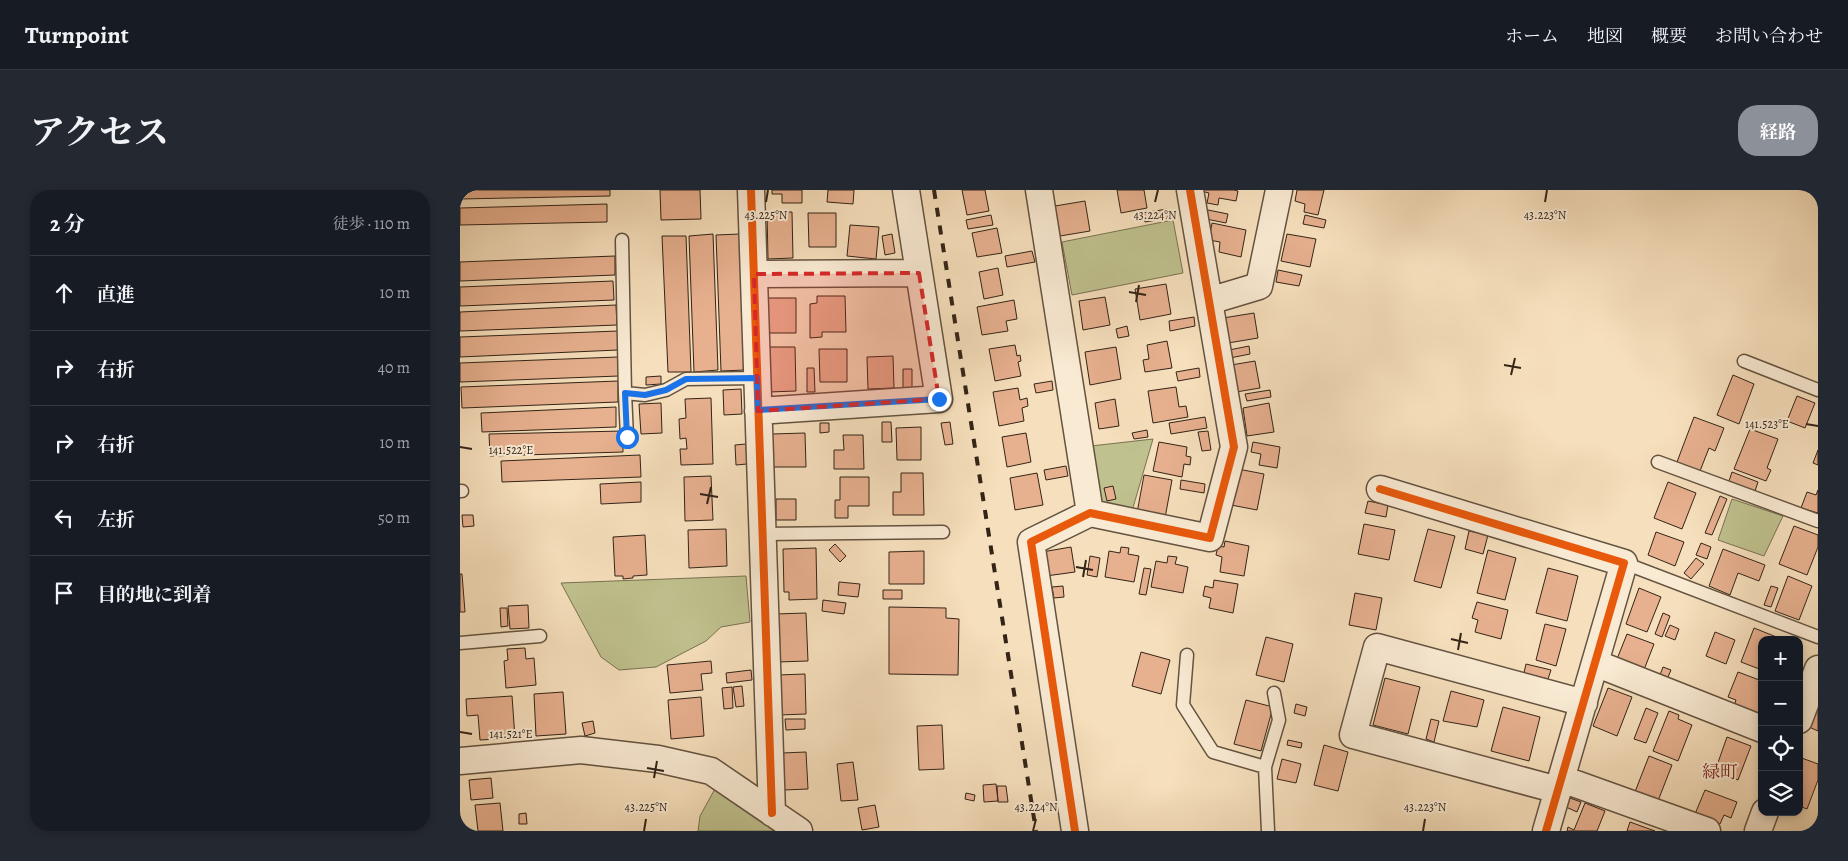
<!DOCTYPE html>
<html lang="ja">
<head>
<meta charset="utf-8">
<style>
	body { margin:0; font-family:Alegreya,"Noto Serif JP",serif; background:#242831; color:#f1f3f6 }
	.controls { position:absolute; right:15px; bottom:15px; display:grid; overflow:hidden; border-radius:10px; box-shadow:0 2px 8px #0003 }
	.controls button { width:45px; height:45px; display:grid; place-items:center; padding:0; border:0; border-bottom:1px solid #363941; background:#171b24; color:#f1f3f6; font:25px sans-serif }
	.stop { position:absolute; width:15px; height:15px; margin:-11px; border:4px solid #1a73e8; border-radius:50%; background:#fff }
	.stop.end { background:#1a73e8; border-color:#fff; box-shadow:0 1px 5px #0008 }
	.list { margin:0; padding:0; list-style:none }
	h2 { display:flex; justify-content:space-between; align-items:center; height:65px; margin:0; padding:0 20px; font-size:21px }
	h2 small { font-size:16px; font-weight:400; color:#9ea1a6 }
	.list li { display:grid; grid-template-columns:32px 1fr auto; gap:15px; align-items:center; box-sizing:border-box; height:75px; padding:0 20px; border-top:1px solid #363941 }
	.list b { display:block; font-size:19px; white-space:nowrap }
	.list em { font-size:16px; font-style:normal; color:#9ea1a6 }
	.icon { flex:none; width:28px; height:28px; fill:none; stroke:currentColor; stroke-width:2; stroke-linecap:round; stroke-linejoin:round }
	.map { position:relative; flex:none; width:1358px; height:641px; overflow:hidden; border-radius:20px }
	header { display:flex; align-items:center; gap:30px; box-sizing:border-box; height:70px; padding:0 25px; background:#171b24; border-bottom:1px solid #363941 }
	header strong { font-size:24px }
	nav { display:flex; gap:28px; margin-inline-start:auto; font-size:18px }
	.intro { display:flex; align-items:center; justify-content:space-between; box-sizing:border-box; height:120px; padding:0 30px }
	h1 { margin:0; font-size:35px }
	.button { padding:12px 22px; border-radius:20px; background:#8c9099; color:#fff; font-size:18px; font-weight:700 }
	main { display:flex; gap:30px; padding:0 30px }
	aside { flex:1; background:#171b24; border-radius:20px; box-shadow:0 2px 8px #0003 }
	.map>svg:first-child { display:block }
</style>
</head>
<body>
<header>
<strong>Turnpoint</strong>
<nav><a>ホーム</a><a>地図</a><a>概要</a><a>お問い合わせ</a></nav>
</header>
<div class="intro"><h1>アクセス</h1><a class="button">経路</a></div>
<main>
<aside>
<h2>2 分<small>徒歩 · 110 m</small></h2>
<ul class="list">
<li><svg class="icon" aria-label="ahead" viewBox="0 0 24 24"><path d="M12 20V5M6 11l6-6 6 6"/></svg><div><b>直進</b></div><em>10 m</em></li>
<li><svg class="icon" aria-label="right" viewBox="0 0 24 24"><path d="M7 20v-9h11M14 6l5 5-5 5"/></svg><div><b>右折</b></div><em>40 m</em></li>
<li><svg class="icon" aria-label="right" viewBox="0 0 24 24"><path d="M7 20v-9h11M14 6l5 5-5 5"/></svg><div><b>右折</b></div><em>10 m</em></li>
<li><svg class="icon" aria-label="left" viewBox="0 0 24 24"><path d="M17 20v-9H6M10 6l-5 5 5 5"/></svg><div><b>左折</b></div><em>50 m</em></li>
<li><svg class="icon" aria-label="arrive" viewBox="0 0 24 24"><path d="M6 21V4h12l-3 4 3 4H6"/></svg><div><b>目的地に到着</b></div></li>
</ul>
</aside>
<div class="map">
<svg width="1358" height="641" viewBox="0 0 1358 641">
	<rect width="100%" height="100%" fill="#f6dfbc"/>
	<filter id="stains"><feTurbulence type="fractalNoise" baseFrequency=".004" numOctaves="4"/><feColorMatrix values="0 0 0 0 .2 0 0 0 0 .09 0 0 0 0 .02 0 0 0 .5 -.17"/></filter>
	<radialGradient id="worn" r=".72"><stop offset=".6" stop-color="#630" stop-opacity="0"/><stop offset="1" stop-color="#630" stop-opacity=".3"/></radialGradient>
	<!-- green -->
	<path fill="#bfc18e" stroke="#797252" d="M713 30 723 83 612 105 602 52Z
		M693 249 672 321 643 316 631 256Z
		M1272 309 1323 326 1304 366 1258 350Z
		M286 386 290 432 261 437 246 451 196 477 159 480 141 467 101 393Z
		M256 597 314 641H238L240 626Z"/>
	<!-- building -->
	<path fill="#e7b08f" stroke="#332417" d="M0 0H150V6L0 9Z
		M200 0H240L241 29 201 30Z
		M312 0H342V13H322V4H312Z
		M368 0H394L393 14 367 12Z
		M502 0H525L529 21 507 25Z
		M657 0H684L687 18 661 23Z
		M741 0H774L778 1 776 11 759 8 758 15 747 13 749 3 741 1Z
		M837 0H864L858 25 844 22 845 14 835 11Z
		M625 11 630 41 600 46 595 16Z
		M147 14V32L0 35V18Z
		M707 19 708 28 685 32 683 23Z
		M743 19 768 24 766 33 741 28Z
		M307 22H332L333 68 308 69Z
		M348 23H376V57H349Z
		M531 25 533 35 508 39 506 30Z
		M845 25 866 30 864 38 843 34Z
		M752 33 786 40 781 67 759 62 760 52 749 50Z
		M390 35 419 37 416 69 387 66Z
		M537 38 542 63 517 67 512 43Z
		M253 44 258 180 234 182 229 46Z
		M280 44 285 180 261 181 256 45Z
		M432 44 435 63 425 65 422 46Z
		M827 44 856 49 850 77 821 71Z
		M202 46H226L231 182H208Z
		M572 61 575 72 547 77 545 66Z
		M155 66V85L0 91V72Z
		M538 78 543 105 524 109 519 82Z
		M818 80 842 85 839 96 816 92Z
		M153 91 154 110 0 116V97Z
		M706 94 711 124 680 130 675 99Z
		M357 106H385L386 142H362V147L350 148V114L357 113Z
		M645 107 650 135 623 140 619 111Z
		M308 108H336V143H308Z
		M554 110 557 129 546 131 548 141 522 145 517 117Z
		M156 115 157 135 0 141V122Z
		M794 123 798 148 768 153 763 128Z
		M734 127 735 136 710 141 709 131Z
		M667 136 669 146 658 148 656 139Z
		M158 141V160L0 167V147Z
		M707 151 712 178 685 182 683 170 689 169 687 155Z
		M555 155 557 166 560 165 561 171 558 172 561 186 535 191 529 159Z
		M789 156 790 164 765 169 764 161Z
		M308 157H335L336 201 309 202Z
		M656 157 661 189 630 195 625 162Z
		M359 159H387V192H360Z
		M433 166 434 198 408 199 407 167Z
		M158 167 159 186 0 192V173Z
		M795 171 800 198 776 202 771 175Z
		M347 178H354L355 202H347Z
		M739 178 740 187 718 191 716 182Z
		M443 179H452V198H443Z
		M1273 185 1294 194 1279 234 1257 225Z
		M201 186V194L186 195V187Z
		M158 191V212L2 218 1 197Z
		M592 191 593 200 576 203 574 194Z
		M716 197 719 217 726 216 728 227 693 233 688 201Z
		M558 198 560 210 567 208 568 216 562 218 564 231 539 236 533 202Z
		M281 199 282 224 264 225 263 200Z
		M810 200 811 207 787 211 785 204Z
		M1337 206 1355 213 1345 238 1327 231Z
		M251 208 253 274 221 275 220 259H227L226 248 220 249 219 229 226 228 225 209Z
		M655 209 659 236 639 239 635 213Z
		M201 213 202 243 181 244 179 214Z
		M809 213 814 242 787 246 783 218Z
		M156 217V237L22 242 21 223Z
		M745 227 747 238 711 244 709 233Z
		M1234 227 1264 238 1255 261 1249 258 1240 281 1217 272Z
		M422 232H431L432 252H422Z
		M490 232 493 254 485 255 481 233Z
		M360 233H369V242L360 243Z
		M461 237V270H437L436 238Z
		M1290 239 1318 249 1307 278 1311 280 1306 291 1274 279Z
		M687 240 688 247 674 249 672 243Z
		M163 241V262L30 266 29 244Z
		M748 241 751 260 742 261 738 242Z
		M345 243 346 277H312V244Z
		M566 243 571 272 547 277 542 247Z
		M383 245H403L404 279H374V260H384Z
		M699 252 727 257 726 266 731 267 730 275 724 274 722 287 693 281Z
		M793 252 820 257 817 278 799 275 801 264 791 262Z
		M286 254 287 274 276 275 275 255Z
		M1358 260V275L1353 273Z
		M180 265 181 287 42 292 41 271Z
		M606 276 608 286 586 290 584 280Z
		M778 279 804 284 797 320 771 315Z
		M1272 282 1298 292 1295 301 1269 291Z
		M441 283H463L464 325H433V302H441Z
		M577 283 583 315 555 320 550 288Z
		M684 285 712 290 705 328 677 323Z
		M251 286 253 330 225 331 224 287Z
		M380 287H409V316H388V328H375V310H380Z
		M721 290 745 294 744 303 720 299Z
		M181 292V312L141 314 140 294Z
		M1208 292 1236 303 1222 339 1194 328Z
		M653 296 656 309 647 311 644 298Z
		M1358 300V323L1341 318 1347 302 1356 305Z
		M1260 306 1267 309 1252 345 1245 343Z
		M316 309H336V330H316Z
		M908 311 928 315 926 327 905 323Z
		M2 325H13L14 336 3 337Z
		M904 334 935 340 929 370 898 364Z
		M1334 336 1358 345V357L1347 385 1319 374Z
		M266 339 267 376 229 378 228 340Z
		M968 339 995 346 981 398 954 391Z
		M1009 341 1028 345 1023 364 1005 359Z
		M1196 342 1224 352 1215 376 1188 365Z
		M185 345 187 385 173 386V388L163 389V386H155L153 347Z
		M765 351 789 356 784 386 760 382 762 367 756 365 758 356 764 357Z
		M1241 353 1251 357 1247 369 1236 365Z
		M375 354 386 366 380 372 369 360Z
		M611 357 615 382 586 386 582 362Z
		M661 357 669 358 668 364 679 366 674 392 645 387 649 361 660 363Z
		M356 358 357 409 329 410V402H324L323 359Z
		M1263 359 1305 375 1299 391 1278 383 1270 405 1249 396Z
		M1028 360 1056 368 1045 410 1017 403Z
		M464 361V394H429V362Z
		M630 366 640 368 637 387 627 385Z
		M708 366 717 367 715 374 728 377 723 403 691 397 696 371 707 373Z
		M1236 368 1244 374 1231 389 1224 383Z
		M684 378 691 379 686 405 679 404Z
		M1088 378 1118 386 1107 431 1076 423Z
		M0 384H2L5 422H0Z
		M1328 386 1352 396 1339 430 1315 421Z
		M754 390 778 394 773 423 749 418 751 408 743 406 745 396 753 398Z
		M379 392 400 394 398 407 378 405Z
		M603 396 604 407 594 408 592 397Z
		M1311 396 1318 398 1311 417 1304 415Z
		M1179 398 1201 407 1187 442 1166 434Z
		M423 400H442V409H423Z
		M895 403 922 408 916 440 889 435Z
		M363 410 386 413 384 424 362 421Z
		M1017 412 1048 420 1041 449 1015 442 1018 430 1012 428Z
		M68 415 69 438 50 439 48 416Z
		M429 417 486 418V428L499 429 498 485 429 484Z
		M40 418H47L48 436 41 437Z
		M346 423 348 471 317 472 315 424Z
		M1203 423 1210 426 1202 447 1195 444Z
		M1085 434 1106 439 1096 476 1076 470Z
		M1210 435 1219 439 1215 450 1205 446Z
		M1294 438 1324 450H1302V480L1281 472Z
		M1255 442 1275 450 1266 474 1246 466Z
		M1167 444 1194 454 1182 485 1155 474Z
		M806 447 833 454 824 492 796 485Z
		M65 458 66 469 74 468 76 495 46 498 44 471 48 470 47 459Z
		M681 462 710 470 701 504 672 496Z
		M251 471 252 483 241 484 243 500 210 503 207 475Z
		M1066 474 1091 480 1088 489 1064 483Z
		M1203 477 1211 480 1204 496 1197 493Z
		M291 480 292 490 267 493 266 483Z
		M1278 482 1302 491V518L1297 529 1273 519 1276 510 1268 507Z
		M345 484 346 524 319 525 318 485Z
		M925 488 960 497 948 544 913 535Z
		M282 496 284 516 276 517 273 497Z
		M272 497 273 518 264 519 262 498Z
		M1148 498 1172 507 1157 546 1133 536Z
		M991 501 1024 510 1017 537 983 531Z
		M103 502 106 544 76 546 74 504Z
		M52 506 55 548 20 550 18 525 7 526 6 509Z
		M241 507 244 546 211 549 208 510Z
		M786 510 813 517 801 561 774 554Z
		M1358 512V541L1349 537Z
		M836 514 847 517 845 526 834 523Z
		M1043 517 1080 527 1069 571 1031 561Z
		M1186 518 1198 523 1186 553 1174 549Z
		M1209 521 1219 525 1218 529 1232 535 1218 571 1193 561Z
		M325 529H345V539L326 540Z
		M971 529 979 531 974 552 966 549Z
		M133 531 135 543 125 546 122 533Z
		M482 535 484 579 459 580 457 536Z
		M1267 547 1291 556 1278 590 1255 581Z
		M828 550 842 553 841 558 827 555Z
		M864 555 888 562 878 601 854 595Z
		M346 562 348 599 324 600 322 563Z
		M1189 566 1212 575 1196 616 1173 607Z
		M1339 567 1358 574V590L1347 619 1339 616Z
		M822 569 841 574 836 593 817 589Z
		M393 572 398 610 381 611 377 574Z
		M31 588 33 608 11 610 9 590Z
		M536 594 538 611 524 612 523 595Z
		M537 596H546L548 612H538Z
		M1245 600 1277 612 1271 628 1264 625 1260 634 1235 624Z
		M506 603 515 605 514 611 505 609Z
		M1110 608 1121 612 1117 622 1106 617Z
		M40 613 43 641H18L15 615Z
		M1125 613 1145 621 1137 641H1107L1108 637 1114 640Z
		M415 615 419 637 402 640 398 618Z
		M66 623 67 634H59V624Z
		M1170 632 1195 641H1167Z"/>
	<g fill="none" stroke-linecap="round" stroke-linejoin="round">
		<defs>
			<path id="lane" d="M162 50 165 203 185 205 206 200 226 189 297 188
				M1284 171 1358 200
				M165 203 167 247
				M1198 272 1358 331
				M0 301H2
				M303 344 483 342
				M1164 373 1358 447
				M0 453 80 446
				M727 465 723 515 753 562 805 577
				M808 641 805 577 819 530 814 503"/>
			<path id="street" d="M291 0 312 623
				M579 0 630 323
				M294 84 459 83
				M749 111 799 96 819 0
				M298 221 479 209 446 0
				M920 299 1164 373 1086 641
				M1135 473 1302 539
				M1339 530 1358 479
				M0 571 121 560 198 569 251 581 339 641
				M1102 589 1247 641
				M1098 600 893 545 917 457 1124 513
				M615 641 571 352 630 323 750 348 774 257 730 0
				M1298 641 1305 622"/>
		</defs>
		<!-- lane casing -->
		<use href="#lane" stroke="#645340" stroke-width="15"/>
		<!-- street casing -->
		<use href="#street" stroke="#645340" stroke-width="29"/>
		<!-- lane -->
		<use href="#lane" stroke="#f9ead3" stroke-width="12"/>
		<!-- street -->
		<use href="#street" stroke="#f9ead3" stroke-width="26"/>
		<!-- rail -->
		<path stroke="#332417" stroke-width="4" stroke-dasharray="9 9" stroke-linecap="butt" d="M474 0 576 641"/>
		<defs>
			<path id="cycleway" d="M291 0 312 623
				M920 299 1164 373 1086 641
				M615 641 571 352 630 323 750 348 774 257 730 0"/>
		</defs>
		<!-- cycleway casing -->
		<use href="#cycleway" stroke="#f9ead3" stroke-width="11"/>
		<!-- cycleway -->
		<use href="#cycleway" stroke="#e8590c" stroke-width="8"/>
	</g>
	<g fill="none" stroke-linecap="round" stroke-linejoin="round">
		<!-- route -->
		<path stroke="#1a73e8" stroke-width="6" d="M167 247 165 203 185 205 206 200 226 189 297 188 298 220 479 209"/>
	</g>
	<!-- marked area -->
	<path fill="#d62828" fill-opacity="0.2" stroke="#d62828" stroke-width="4" stroke-dasharray="10 6" stroke-linejoin="round" d="M459 83 479 209 298 221 294 84Z"/>
	<!-- ticks -->
	<path fill="none" stroke="#332417" stroke-width="2" d="M306 12 308 0M695 12 698 0M1085 12 1087 0M669 102 686 105M676 112 679 95M1044 175 1061 178M1051 185 1055 168M1346 234 1358 236M0 257 12 259M240 304 258 307M247 314 251 297M616 377 633 380M623 387 626 370M991 449 1008 453M998 460 1001 443M0 542 12 544M187 578 204 581M194 588 197 571M184 641 186 629M573 641 576 629M963 641 965 629"/>
	<g text-anchor="middle" stroke-width="4" stroke-linejoin="round" paint-order="stroke">
		<!-- quarter labels -->
		<g font-size="18" fill="#7a1f14" stroke="#f9ead3">
			<text x="1260" y="588">緑町</text>
		</g>
	</g>
	<g font-size="12" text-anchor="middle" fill="#332417" stroke="#f9ead3" stroke-width="4" stroke-linejoin="round" paint-order="stroke">
		<text x="306" y="29">43.225°N</text>
		<text x="695" y="29">43.224°N</text>
		<text x="1085" y="29">43.223°N</text>
		<text x="1307" y="238">141.523°E</text>
		<text x="51" y="264">141.522°E</text>
		<text x="51" y="548">141.521°E</text>
		<text x="186" y="621">43.225°N</text>
		<text x="576" y="621">43.224°N</text>
		<text x="965" y="621">43.223°N</text>
	</g>
	<rect width="100%" height="100%" filter="url(#stains)"/>
	<rect width="100%" height="100%" fill="url(#worn)"/>
</svg>
<div class="controls">
<button>+</button>
<button>−</button>
<button><svg class="icon" aria-label="locate" viewBox="0 0 24 24"><circle cx="12" cy="12" r="6"/><path d="M12 2v4M12 18v4M2 12h4M18 12h4"/></svg></button>
<button><svg class="icon" aria-label="layers" viewBox="0 0 24 24"><path d="M12 4l9 5-9 5-9-5zM3 14l9 5 9-5"/></svg></button>
</div>
<div class="stop" style="left:167px;top:247px"></div>
<div class="stop end" style="left:479px;top:209px"></div>
</div>
</main>
</body>
</html>
